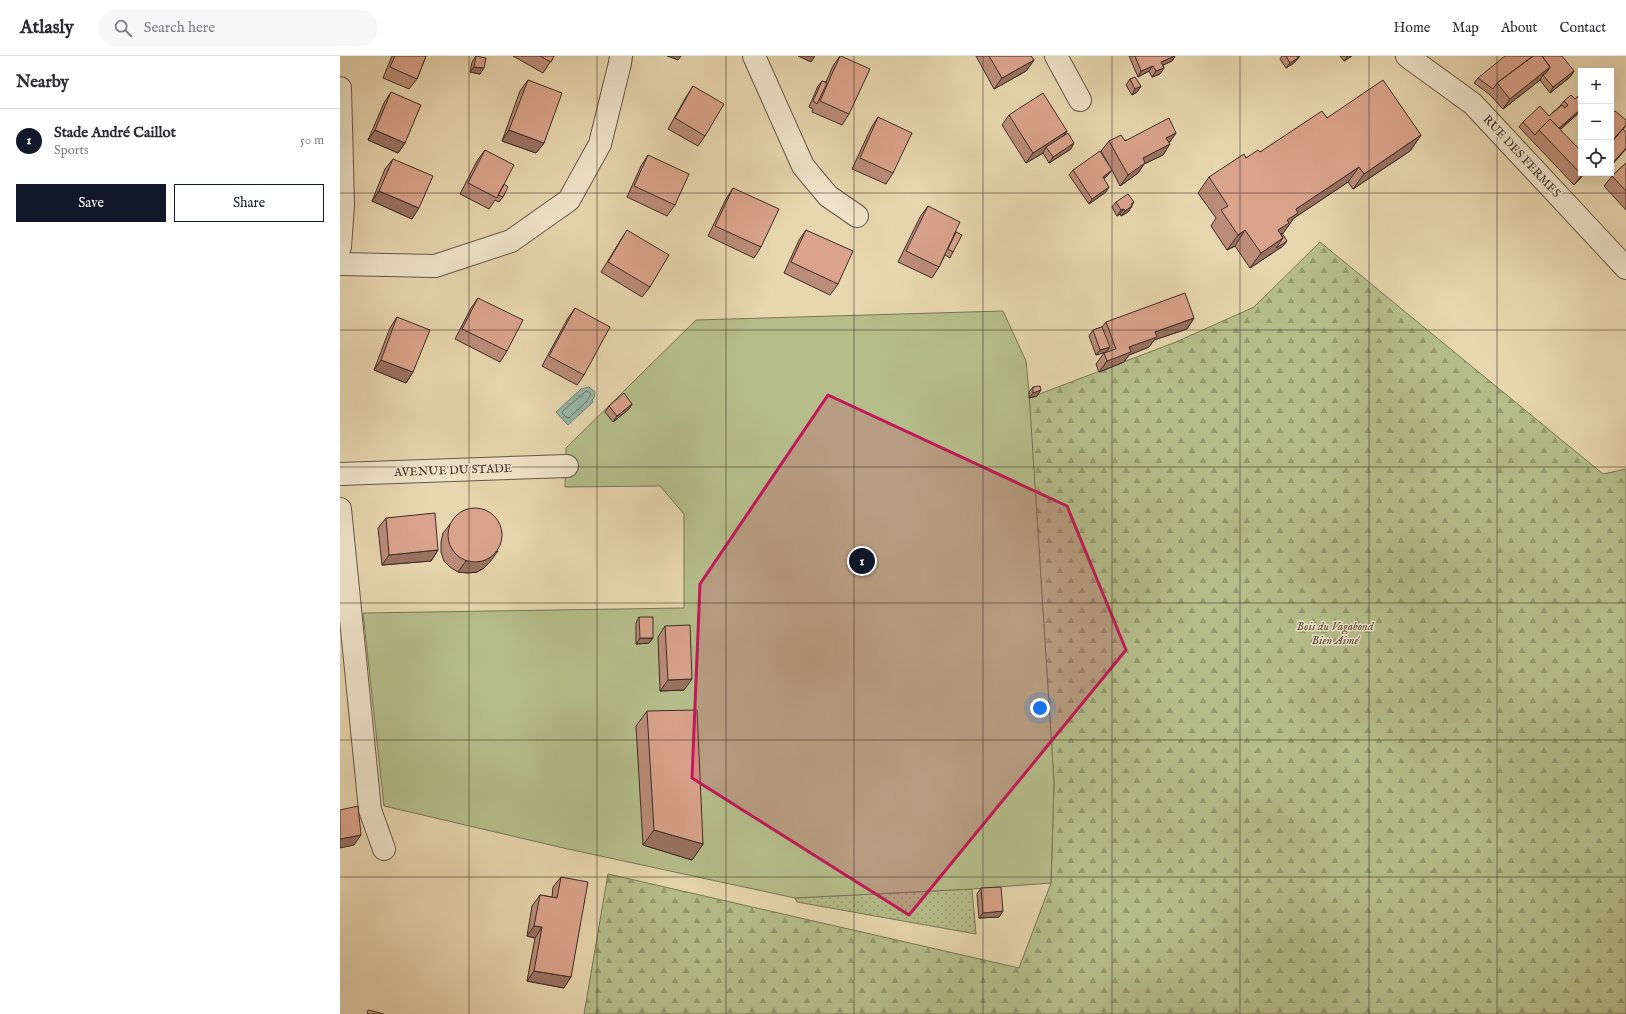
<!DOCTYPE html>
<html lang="en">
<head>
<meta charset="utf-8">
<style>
	body { margin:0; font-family:"IM FELL English",serif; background:#f7f7f7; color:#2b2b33 }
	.controls { position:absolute; right:12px; top:12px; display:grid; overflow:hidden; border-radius:0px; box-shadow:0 4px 16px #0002 }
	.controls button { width:36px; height:36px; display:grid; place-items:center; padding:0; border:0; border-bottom:1px solid #e1e1e2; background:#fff; color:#2b2b33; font:20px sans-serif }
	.you { position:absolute; left:700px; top:652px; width:14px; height:14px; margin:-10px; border:3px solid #fff; border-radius:50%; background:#1a73e8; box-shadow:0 0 0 6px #1a73e833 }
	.badge { display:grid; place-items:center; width:26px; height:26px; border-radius:50%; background:#111827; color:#fff; font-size:13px; font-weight:700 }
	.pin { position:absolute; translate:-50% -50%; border:2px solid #fff; box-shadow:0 1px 4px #0006 }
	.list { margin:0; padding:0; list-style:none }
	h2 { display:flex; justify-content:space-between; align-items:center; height:52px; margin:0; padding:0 16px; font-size:17px }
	h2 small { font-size:13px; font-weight:400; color:#7c7c81 }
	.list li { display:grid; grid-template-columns:26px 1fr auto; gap:12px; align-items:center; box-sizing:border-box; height:64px; padding:0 16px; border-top:1px solid #e1e1e2 }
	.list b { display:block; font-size:15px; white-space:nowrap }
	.list p { margin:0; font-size:13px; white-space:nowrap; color:#7c7c81 }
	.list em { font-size:13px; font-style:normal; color:#7c7c81 }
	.actions { display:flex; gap:8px; padding:12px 16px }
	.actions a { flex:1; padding:9px 0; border:1px solid #111827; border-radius:0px; text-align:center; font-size:14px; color:#111827 }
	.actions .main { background:#111827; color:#fff }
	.icon { flex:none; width:22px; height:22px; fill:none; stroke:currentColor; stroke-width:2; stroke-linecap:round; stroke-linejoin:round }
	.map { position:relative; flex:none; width:1286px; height:958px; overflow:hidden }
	header { display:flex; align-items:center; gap:24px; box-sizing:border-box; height:56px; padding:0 20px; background:#fff; border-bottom:1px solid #e1e1e2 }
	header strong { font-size:19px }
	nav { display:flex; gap:22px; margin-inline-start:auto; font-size:14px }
	.search { width:280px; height:36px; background:#f7f7f7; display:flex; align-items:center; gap:10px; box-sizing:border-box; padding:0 14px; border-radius:22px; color:#7c7c81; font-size:15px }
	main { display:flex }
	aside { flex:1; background:#fff }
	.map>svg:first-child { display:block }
</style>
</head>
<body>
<header>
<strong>Atlasly</strong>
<div class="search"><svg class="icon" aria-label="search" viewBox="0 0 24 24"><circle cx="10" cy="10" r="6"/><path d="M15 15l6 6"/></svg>Search here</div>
<nav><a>Home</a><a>Map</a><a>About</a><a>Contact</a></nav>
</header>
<main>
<aside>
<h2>Nearby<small></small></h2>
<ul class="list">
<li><span class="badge">1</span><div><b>Stade André Caillot</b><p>Sports</p></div><em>50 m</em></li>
</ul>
<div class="actions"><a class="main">Save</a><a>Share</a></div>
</aside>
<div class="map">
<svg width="1286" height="958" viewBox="0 0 1286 958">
	<defs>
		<pattern id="grass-dots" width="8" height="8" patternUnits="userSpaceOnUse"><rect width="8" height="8" fill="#b5be8b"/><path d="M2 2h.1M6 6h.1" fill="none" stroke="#949b71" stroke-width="1.8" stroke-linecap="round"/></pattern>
		<pattern id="forest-firs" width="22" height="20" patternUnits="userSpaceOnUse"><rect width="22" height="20" fill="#b5be8b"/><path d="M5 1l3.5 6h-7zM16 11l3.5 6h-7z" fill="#949b71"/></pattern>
		<pattern id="water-ripples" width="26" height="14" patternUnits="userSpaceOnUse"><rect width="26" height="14" fill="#97b9aa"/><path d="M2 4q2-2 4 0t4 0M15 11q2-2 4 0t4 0" fill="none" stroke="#7c978a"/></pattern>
	</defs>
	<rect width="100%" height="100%" fill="#e7d6af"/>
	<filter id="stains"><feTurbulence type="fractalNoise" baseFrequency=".005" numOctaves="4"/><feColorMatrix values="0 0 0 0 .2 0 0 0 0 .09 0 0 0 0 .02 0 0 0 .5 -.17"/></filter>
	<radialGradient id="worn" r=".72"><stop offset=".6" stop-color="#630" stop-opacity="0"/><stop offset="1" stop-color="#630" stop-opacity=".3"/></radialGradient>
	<!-- grass -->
	<path fill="url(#grass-dots)" stroke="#797658" d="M632 833 636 878 457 846 455 842Z"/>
	<!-- forest -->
	<path fill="url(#forest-firs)" stroke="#797658" d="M980 186 1263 418 1286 413V958H244L268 818 679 912 711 827 714 726 689 342 836 286 914 251Z"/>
	<!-- garden -->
	<path fill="#b5be8b" stroke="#797658" d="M663 255 686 305 689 336 714 726 711 827 632 833 455 842 228 793 44 750 23 557 344 552V458L320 430 225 431 226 392 356 264Z"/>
	<!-- water -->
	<path fill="url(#water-ripples)" stroke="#738175" d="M249 331 255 336 254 342 252 344 253 346 228 369 216 356 241 333Z"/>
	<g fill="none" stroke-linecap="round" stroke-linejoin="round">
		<!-- shore -->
		<path stroke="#6a7368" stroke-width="1" d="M247 335 251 338 247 345 229 362H227L222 357 223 355Z"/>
		<defs>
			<path id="minor" d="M414 0 463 110 488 140 517 160
				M716 0 740 44
				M1067 0 1133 48 1286 212
				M0 32 3 149 0 191
				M0 208 95 210 171 185 229 144 260 88 280 7 281 0
				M0 418 227 410
				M0 453 30 754 44 793"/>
		</defs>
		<!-- minor casing -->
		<use href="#minor" stroke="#685748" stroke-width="24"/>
		<!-- minor -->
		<use href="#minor" stroke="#efe4cb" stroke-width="22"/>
	</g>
	<!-- wall -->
	<path fill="#bb8c78" stroke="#3d2d26" d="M52 0H86L77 23 69 33 43 22Z
		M136 0 140 18 130 16 132 6Z
		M173 0H214L203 17Z
		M500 0 509 58 502 69 472 56 473 53 469 51 478 30 482 25 486 26 493 10Z
		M636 0H691L694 4 686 15 654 33Z
		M789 0H835L832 5 823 9 824 12 820 18 812 21 809 15 798 21Z
		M942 0H960L954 7 946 12 940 3Z
		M1000 0H1012L1004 5Z
		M1234 15 1230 21 1210 37 1200 24 1163 53 1149 38 1134 27 1138 22Z
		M790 23 801 30 797 36 792 39 786 29Z
		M188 24 204 87 196 97 162 85 180 35Z
		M353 30 365 80 358 90 328 73 346 41Z
		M51 36 65 87 58 97 28 84 44 47Z
		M1241 38V55L1220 73 1245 117 1234 129 1179 71 1183 66 1209 60 1220 50 1224 45 1235 43Z
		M669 59 727 75 723 81 731 93 709 107 703 97 686 107 662 69Z
		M538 61 553 117 546 128 512 113 531 72Z
		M987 62 1081 79 1070 95 1013 133 1008 126 954 162 942 177 943 190 910 212 895 190 887 194 871 170 876 162 858 137 869 121 906 102 920 96Z
		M836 77 829 87 823 99 804 108 798 117 780 130 772 114 768 119 764 123 766 136 749 148 729 119 733 114 769 109 761 95 769 85H785Z
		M145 94 164 128 163 141 159 146 155 144 149 153 120 138 137 105Z
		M308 99 335 149 327 160 287 141 301 110Z
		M53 103 72 163 32 145 45 113Z
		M1286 107V154L1264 130 1272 120Z
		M1258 117H1265L1262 120Z
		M393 132 421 191 414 202 368 180 386 143Z
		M776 146H794L792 149V150L788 156 781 160 780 158 777 160 772 151Z
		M588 150 616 176 613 196 610 202 605 199 599 211 592 222 558 206 580 161Z
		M287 174 310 231 302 241 261 216 280 185Z
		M466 174 498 228 490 239 444 217 459 184Z
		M138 242 167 295 160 306 115 283 131 252Z
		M235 252 244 319 237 329 202 310 228 262Z
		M57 261 73 316 66 327 34 314 50 272Z
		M854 262 847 273 814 284 809 291 789 299 784 306 759 316 756 308 764 297 766 296 756 299 749 280 753 274 762 271 766 266Z
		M693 331 697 340 689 342V336Z
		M292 348 289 353 273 366 265 356 269 350Z
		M46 462 98 494 91 505 42 509 38 472Z
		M111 467 150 506 144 512 137 516 128 517 118 516 110 511 104 505 101 496V486L103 477Z
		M299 561 313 582 309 587 296 588V567Z
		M325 570 344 634 320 635 318 581Z
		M307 655 363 788 352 804 303 789 296 670Z
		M221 821 224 932 187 925 195 882 187 880 192 850 200 839 212 841 213 831Z
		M641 832 663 855 659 861 639 862 637 838Z"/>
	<!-- shaded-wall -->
	<path fill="#997262" stroke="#3d2d26" d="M327 0H341L338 4Z
		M458 0H475L471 6Z
		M835 0 832 5 817 12 821 6Z
		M958 0H960L954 7 946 12 950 7 957 2Z
		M1008 0H1012L1004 5Z
		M694 4 686 15 654 33 662 22Z
		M813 10 809 15 798 21 801 15Z
		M134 11 144 12 140 18 130 16Z
		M1210 11 1204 20 1203 19 1200 24 1163 53 1170 43Z
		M824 12 820 18 812 21 816 15Z
		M1234 15 1230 21 1210 37 1213 31Z
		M801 30 797 36 792 39 795 33Z
		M1241 53V55L1211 82 1215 77Z
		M1286 69 1281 77 1271 88V86Z
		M35 74 65 87 58 97 28 84Z
		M169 74 204 87 196 97 162 85Z
		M727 75 720 86 706 91 703 97 686 107 693 97Z
		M836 77 829 87 826 82Z
		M1081 79 1070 95 1013 133 1024 118Z
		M734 87 731 93 709 107 713 101Z
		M830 88 823 99 804 108 798 117 780 130 788 119 803 102Z
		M1286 92V93L1271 110V109Z
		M1019 111 1008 126 954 162 939 183 938 174 956 153Z
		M772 114 768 119 759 126 763 121Z
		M1243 117H1245L1234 129 1242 119Z
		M769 131 766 136 749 148 752 143Z
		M39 135 79 152 72 163 32 145Z
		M792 150 788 156 781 160 785 155Z
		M784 153 780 158 777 160 781 154Z
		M905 174 895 190 887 194 898 179Z
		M943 182 947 185 943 190 910 212 921 197Z
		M854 262 847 273 814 284 809 291 789 299 784 306 759 316 767 305 815 276Z
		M770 291 766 296 756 299 760 294Z
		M41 304 73 316 66 327 34 314Z
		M701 334 697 340 689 342 693 337Z
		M292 348 289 353 273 366 277 360Z
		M98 494 91 505 42 509 49 499Z
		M158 495 150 506 144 512 137 516 128 517 118 516 126 505Z
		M300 582H313L309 587 296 588Z
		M352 623 344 634 320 635 328 624Z
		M314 774 363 788 352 804 303 789Z
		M21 779 14 789 0 792V783Z
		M663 855 659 861 639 862 643 857Z
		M194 870 202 871 195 882 187 880Z
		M194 915 231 921 224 932 187 925Z"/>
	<!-- building -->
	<path fill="#daa38c" stroke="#3d2d26" d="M55 0H86L77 23 50 11Z
		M136 0 146 2 144 12 134 11Z
		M200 0H214L211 6Z
		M500 0H501L530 13 509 58 480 45Z
		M649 0H691L694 4 662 22Z
		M795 0H835L821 6 824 12 816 15 813 10 801 15Z
		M946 0H957L958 2 950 7Z
		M1165 0H1193L1157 27 1153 33 1138 22Z
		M1193 0H1202L1210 11 1170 43 1157 27Z
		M1202 0H1222L1234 15 1213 31 1203 19 1207 16 1210 11Z
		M795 21 801 30 795 33 790 23Z
		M188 24 222 37 204 87 169 74Z
		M1043 24 1081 79 1024 118 1019 111 956 153 958 157 947 164 949 167 938 174 943 182 921 197 905 174 898 179 881 154 888 150 869 121 904 98 906 102 918 94 920 96 982 55 987 62Z
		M482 25 487 27 477 48 473 45Z
		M353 30 384 48 365 80 335 62Z
		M51 36 81 49 65 87 35 74Z
		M703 37 727 75 693 97 669 59Z
		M1241 38V53L1219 72 1210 63 1199 74 1195 79 1183 66 1200 50 1209 60 1222 49 1225 52 1228 49 1224 45 1231 39 1235 43Z
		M1275 55 1286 64V69L1271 86V59Z
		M538 61 572 77 553 117 520 102Z
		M829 62 836 77 826 82 830 88 803 102 805 107 788 119 769 85 781 79 785 85Z
		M1210 63 1241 95V117H1243L1242 119 1199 74Z
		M1283 73 1286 76V92L1271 109V87Z
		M728 77 734 87 713 101 706 91Z
		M145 94 174 109 157 142 128 127Z
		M760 95 772 114 763 121 769 131 752 143 733 114Z
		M308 99 349 118 335 149 294 130Z
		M53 103 93 120 79 152 39 135Z
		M1286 107V135L1272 120Z
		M164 128 168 131 163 141 158 139Z
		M393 132 439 153 421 191 375 170Z
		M788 138 794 146 791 148 792 150 785 155 784 153 781 154 776 146Z
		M588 150 620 166 599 211 566 195Z
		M287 174 329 199 310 231 268 206Z
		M466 174 513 195 498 228 451 206Z
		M616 176 622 179 613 196 608 193Z
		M942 177 947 185 936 192 943 182 941 178Z
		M845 237 854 262 815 276 817 281 789 291 791 296 767 305 764 297 776 293 766 266Z
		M138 242 183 264 167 295 122 273Z
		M235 252 270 271 244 319 209 300Z
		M57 261 90 274 73 316 41 304Z
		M762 271 770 291 760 294 753 274Z
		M700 330 701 334 693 337V331Z
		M284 337 292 348 277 360 269 350Z
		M108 479a27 27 0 1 1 54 0a27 27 0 1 1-54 0Z
		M95 457 98 494 49 499 46 462Z
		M299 561H313V582H300Z
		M350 569 352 623 328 624 325 570Z
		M357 654 363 788 314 774 307 655Z
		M18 750 21 779 0 783V754Z
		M221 821 248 826 231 921 194 915 202 871 194 870 200 839 217 842Z
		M661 831 663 855 643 857 641 832Z
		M28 954 44 958H27Z"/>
	<!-- marked area -->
	<path fill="#c2185b" fill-opacity="0.2" stroke="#c2185b" stroke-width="3" stroke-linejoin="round" d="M488 339 727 450 786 594 569 859 352 722 360 528Z"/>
	<!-- grid -->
	<path fill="none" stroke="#3d2d26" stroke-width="1" stroke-opacity="0.55" d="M129 0V958M257 0V958M386 0V958M514 0V958M643 0V958M772 0V958M900 0V958M1029 0V958M1157 0V958M0 137H1286M0 274H1286M0 411H1286M0 547H1286M0 684H1286M0 821H1286"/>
	<g text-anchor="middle" stroke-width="3" stroke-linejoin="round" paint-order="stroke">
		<!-- street labels -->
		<g font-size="12" fill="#3d2d26" stroke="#efe4cb">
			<text transform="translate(1182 100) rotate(47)" y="4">RUE DES FERMES</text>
			<text transform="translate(113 414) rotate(-2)" y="4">AVENUE DU STADE</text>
		</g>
		<!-- park labels -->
		<g font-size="12" font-style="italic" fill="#554a3a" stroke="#efe4cb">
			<text x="995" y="574">Bois du Vagabond<tspan x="995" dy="14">Bien Aimé</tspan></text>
		</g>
	</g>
	<rect width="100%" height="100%" filter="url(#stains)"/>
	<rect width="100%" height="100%" fill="url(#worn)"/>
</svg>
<div class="controls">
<button>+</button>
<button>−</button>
<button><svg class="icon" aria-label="locate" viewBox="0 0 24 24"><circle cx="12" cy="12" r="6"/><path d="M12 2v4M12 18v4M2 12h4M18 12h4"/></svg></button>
</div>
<div class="you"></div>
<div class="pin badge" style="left:522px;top:505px">1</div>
</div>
</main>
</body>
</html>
